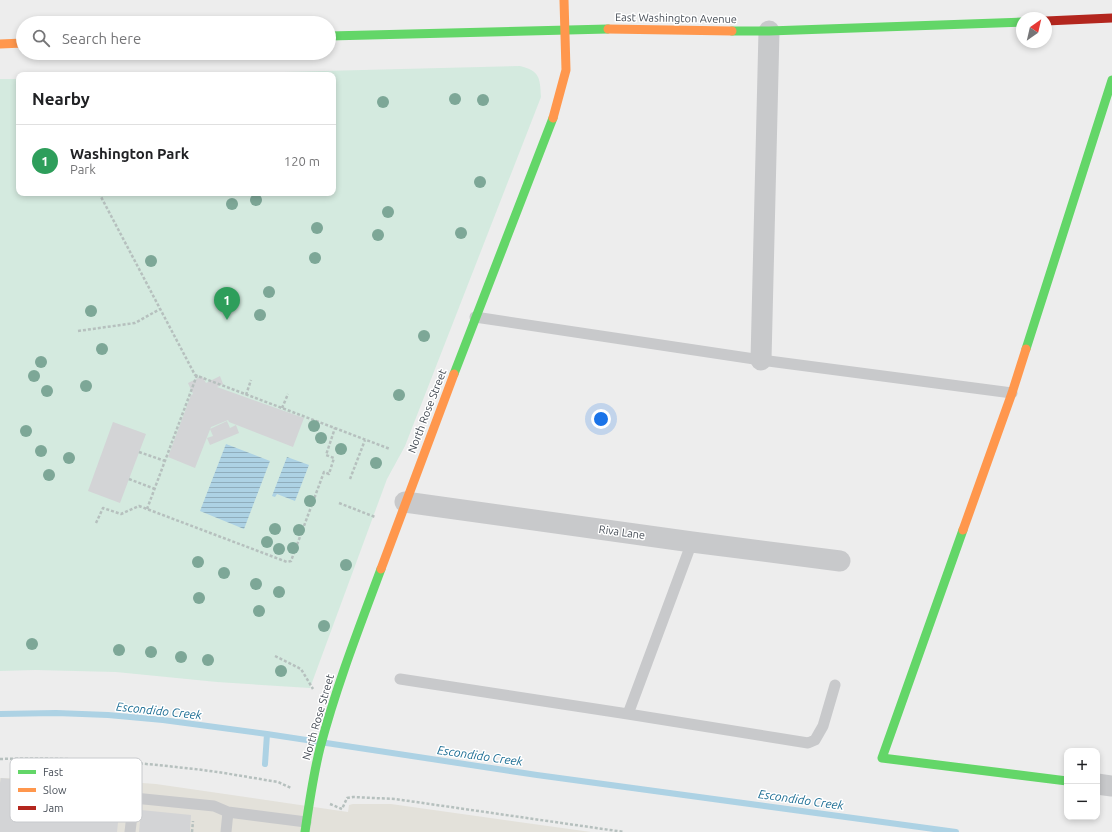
<!DOCTYPE html>
<html lang="en">
<head>
<meta charset="utf-8">
<style>
	body { margin:0; font-family:Ubuntu,sans-serif; background:#f2f2f2; color:#202124 }
	.controls { position:absolute; right:12px; bottom:12px; display:grid; overflow:hidden; border-radius:8px; box-shadow:0 2px 6px #0003 }
	.controls button { width:36px; height:36px; display:grid; place-items:center; padding:0; border:0; border-bottom:1px solid #e0e0e0; background:#fff; color:#202124; font:20px sans-serif }
	.compass { position:absolute; left:1016px; top:12px; width:36px; height:36px; border-radius:50%; background:#fff; box-shadow:0 2px 6px #0003; rotate:34deg }
	.you { position:absolute; left:601px; top:419px; width:14px; height:14px; margin:-10px; border:3px solid #fff; border-radius:50%; background:#1a73e8; box-shadow:0 0 0 6px #1a73e833 }
	.badge { display:grid; place-items:center; width:26px; height:26px; border-radius:50%; background:#0b8043; color:#fff; font-size:13px; font-weight:700 }
	.pin { position:absolute; translate:-50% -33px; filter:drop-shadow(0 1px 2px #0008) }
	.pin::after { content:''; position:absolute; top:21px; width:14px; height:12px; background:inherit; clip-path:polygon(0 0,100% 0,50% 100%) }
	.list { margin:0; padding:0; list-style:none }
	h2 { display:flex; justify-content:space-between; align-items:center; height:52px; margin:0; padding:0 16px; font-size:17px }
	h2 small { font-size:13px; font-weight:400; color:#757577 }
	.list li { display:grid; grid-template-columns:26px 1fr auto; gap:12px; align-items:center; box-sizing:border-box; height:72px; padding:0 16px; border-top:1px solid #e0e0e0 }
	.list b { display:block; font-size:15px; white-space:nowrap }
	.list p { margin:0; font-size:13px; white-space:nowrap; color:#757577 }
	.list em { font-size:13px; font-style:normal; color:#757577 }
	.icon { flex:none; width:22px; height:22px; fill:none; stroke:currentColor; stroke-width:2; stroke-linecap:round; stroke-linejoin:round }
	.map { position:relative; flex:none; width:1112px; height:832px; overflow:hidden }
	.search { position:absolute; background:#fff; box-shadow:0 2px 6px #0003; left:16px; top:16px; width:320px; height:44px; display:flex; align-items:center; gap:10px; box-sizing:border-box; padding:0 14px; border-radius:22px; color:#757577; font-size:15px }
	.panel { position:absolute; background:#fff; box-shadow:0 2px 6px #0003; left:16px; top:72px; width:320px; height:124px; border-radius:8px }
	.map>svg:first-child { display:block }
</style>
</head>
<body>
<div class="map">
<svg width="1112" height="832" viewBox="0 0 1112 832">
	<defs>
		<pattern id="water-rules" width="6" height="5" patternUnits="userSpaceOnUse"><rect width="6" height="5" fill="#add2e4"/><path d="M0 2.5h6" fill="none" stroke="#8fadbc"/></pattern>
	</defs>
	<rect width="100%" height="100%" fill="#ededed"/>
	<!-- commercial -->
	<path fill="#e3e1da" d="M0 778 88 779 156 784 348 812 349 805 353 804H391L591 832H0Z"/>
	<!-- park -->
	<path fill="#d4eadf" d="M520 66C540 71 540 78 541 97L405 446 387 479 310 688 217 682 116 672 35 670 0 671V79H19V193H333V75H166Z"/>
	<!-- water -->
	<path fill="url(#water-rules)" d="M226 444 270 461 244 529 200 511Z
		M287 457 309 465 295 501 277 494 275 497 272 496Z"/>
	<g fill="none" stroke-linecap="round" stroke-linejoin="round">
		<!-- stream -->
		<path stroke="#add2e4" stroke-width="6" d="M0 714 56 713 108 715 163 720 267 734 537 775 956 832
			M265 764 267 734"/>
	</g>
	<!-- building -->
	<path fill="#d3d4d6" d="M202 376 206 383 220 376 223 384 217 387 304 418 293 447 229 422 228 420 211 427 195 468 168 457 191 395 193 394 188 383Z
		M227 421 230 428 236 425 239 433 210 445 207 438 213 436 210 429Z
		M113 422 146 434 120 503 88 491Z
		M1 778 49 783 50 778 122 784 117 832H0V783Z
		M141 810 191 815 190 832H139Z"/>
	<g fill="none" stroke-linecap="round" stroke-linejoin="round">
		<!-- path -->
		<path stroke="#b6c0be" stroke-width="2.5" stroke-dasharray="3 2" stroke-linecap="butt" d="M99 193 195 375 390 449
			M78 331 135 323 160 309
			M246 395 251 380
			M282 408 288 394
			M139 452 165 461
			M129 479 155 489
			M350 479 365 440
			M339 503 375 517
			M147 509 197 375
			M96 523 103 508 121 514 139 506 287 562 291 561 324 472 329 474 334 458 326 455 335 428
			M275 656 301 669 313 689
			M0 759C62 757 124 761 185 768 216 771 247 777 278 782L291 788
			M330 804 342 809 347 798 353 797 395 799 624 832
			M192 832 193 821"/>
		<!-- lane -->
		<path stroke="#c8c9cb" stroke-width="11" d="M475 317 761 360 1012 393
			M400 679 628 714 808 743 815 740 823 726 835 685
			M628 714 692 542
			M130 832 134 798 214 806 228 812
			M226 832 228 812 306 822"/>
		<!-- street -->
		<path stroke="#c8c9cb" stroke-width="21" d="M761 360 769 31
			M405 502 692 542 840 561
			M1097 784 1112 786"/>
		<!-- fast -->
		<path stroke="#63d668" stroke-width="9" d="M732 31H769L1022 22
			M329 36 608 29
			M1026 349 1112 80
			M454 374 553 118
			M963 530 882 758 1067 781
			M305 832C309 804 313 776 320 748 336 687 359 628 381 569"/>
		<!-- slow -->
		<path stroke="#ff974d" stroke-width="9" d="M608 29 732 31
			M0 44 23 43
			M553 118 566 70 564 0
			M963 530 1012 393 1026 349
			M381 569 454 374"/>
		<!-- jam -->
		<path stroke="#b3261e" stroke-width="9" d="M1046 21 1112 18"/>
	</g>
	<!-- trees -->
	<g fill="#7da797">
		<circle cx="455" cy="99" r="6"/>
		<circle cx="483" cy="100" r="6"/>
		<circle cx="383" cy="102" r="6"/>
		<circle cx="480" cy="182" r="6"/>
		<circle cx="256" cy="200" r="6"/>
		<circle cx="232" cy="204" r="6"/>
		<circle cx="388" cy="212" r="6"/>
		<circle cx="317" cy="228" r="6"/>
		<circle cx="461" cy="233" r="6"/>
		<circle cx="378" cy="235" r="6"/>
		<circle cx="315" cy="258" r="6"/>
		<circle cx="151" cy="261" r="6"/>
		<circle cx="269" cy="292" r="6"/>
		<circle cx="91" cy="311" r="6"/>
		<circle cx="260" cy="315" r="6"/>
		<circle cx="424" cy="336" r="6"/>
		<circle cx="102" cy="349" r="6"/>
		<circle cx="41" cy="362" r="6"/>
		<circle cx="34" cy="376" r="6"/>
		<circle cx="86" cy="386" r="6"/>
		<circle cx="47" cy="391" r="6"/>
		<circle cx="399" cy="395" r="6"/>
		<circle cx="314" cy="426" r="6"/>
		<circle cx="26" cy="431" r="6"/>
		<circle cx="321" cy="438" r="6"/>
		<circle cx="341" cy="449" r="6"/>
		<circle cx="41" cy="451" r="6"/>
		<circle cx="69" cy="458" r="6"/>
		<circle cx="376" cy="463" r="6"/>
		<circle cx="49" cy="475" r="6"/>
		<circle cx="310" cy="501" r="6"/>
		<circle cx="275" cy="529" r="6"/>
		<circle cx="299" cy="530" r="6"/>
		<circle cx="267" cy="542" r="6"/>
		<circle cx="293" cy="548" r="6"/>
		<circle cx="279" cy="549" r="6"/>
		<circle cx="198" cy="562" r="6"/>
		<circle cx="346" cy="565" r="6"/>
		<circle cx="224" cy="573" r="6"/>
		<circle cx="256" cy="584" r="6"/>
		<circle cx="279" cy="592" r="6"/>
		<circle cx="199" cy="598" r="6"/>
		<circle cx="259" cy="611" r="6"/>
		<circle cx="324" cy="626" r="6"/>
		<circle cx="32" cy="644" r="6"/>
		<circle cx="119" cy="650" r="6"/>
		<circle cx="151" cy="652" r="6"/>
		<circle cx="181" cy="657" r="6"/>
		<circle cx="208" cy="660" r="6"/>
		<circle cx="281" cy="671" r="6"/>
	</g>
	<g text-anchor="middle" stroke-width="3" stroke-linejoin="round" paint-order="stroke">
		<!-- street labels -->
		<g font-size="11" fill="#474e57" stroke="#fff">
			<text transform="translate(676 18) rotate(1)" y="4">East Washington Avenue</text>
			<text transform="translate(427 411) rotate(-69)" y="4">North Rose Street</text>
			<text transform="translate(622 532) rotate(8)" y="4">Riva Lane</text>
			<text transform="translate(318 717) rotate(-74)" y="4">North Rose Street</text>
		</g>
		<!-- water labels -->
		<g font-size="12" font-style="italic" fill="#1d6e94" stroke="#fff">
			<text transform="translate(159 711) rotate(6)" y="4">Escondido Creek</text>
			<text transform="translate(480 756) rotate(8)" y="4">Escondido Creek</text>
			<text transform="translate(801 800) rotate(8)" y="4">Escondido Creek</text>
		</g>
	</g>
	<!-- legend -->
	<rect x="10" y="758" width="132" height="64" rx="6" fill="#fff" stroke="#c8cacd" stroke-width="1"/>
	<rect x="18" y="770" width="18" height="4" fill="#63d668"/>
	<rect x="18" y="788" width="18" height="4" fill="#ff974d"/>
	<rect x="18" y="806" width="18" height="4" fill="#b3261e"/>
	<g font-size="11" fill="#474e57">
		<text x="43" y="776">Fast</text>
		<text x="43" y="794">Slow</text>
		<text x="43" y="812">Jam</text>
	</g>
</svg>
<div class="controls">
<button>+</button>
<button>−</button>
</div>
<svg class="compass" viewBox="-18 -18 36 36"><path d="M0-13l5 13h-10z" fill="#e53935"/><path d="M0 13l5-13h-10z" fill="#757577"/></svg>
<div class="you"></div>
<div class="pin badge" style="left:227px;top:320px;background:#2e9e5b">1</div>
<div class="search"><svg class="icon" aria-label="search" viewBox="0 0 24 24"><circle cx="10" cy="10" r="6"/><path d="M15 15l6 6"/></svg>Search here</div>
<section class="panel">
<h2>Nearby<small></small></h2>
<ul class="list">
<li><span class="badge" style="background:#2e9e5b">1</span><div><b>Washington Park</b><p>Park</p></div><em>120 m</em></li>
</ul>
</section>
</div>
</body>
</html>
